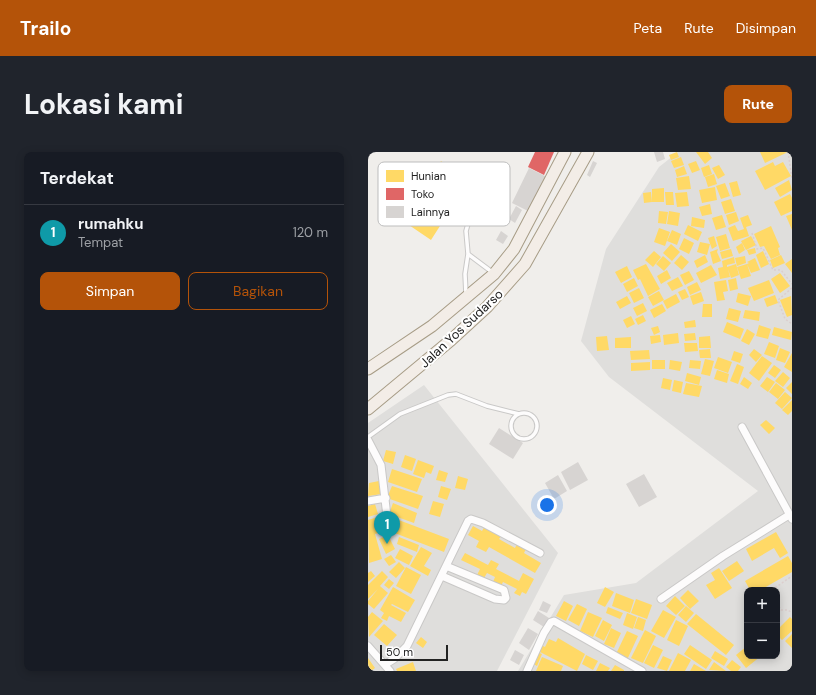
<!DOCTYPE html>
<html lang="id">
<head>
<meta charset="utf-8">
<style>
	body { margin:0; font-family:"DM Sans",sans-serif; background:#20242c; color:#f1f3f6 }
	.controls { position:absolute; right:12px; bottom:12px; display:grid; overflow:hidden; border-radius:8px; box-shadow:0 2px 10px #0003 }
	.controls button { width:36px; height:36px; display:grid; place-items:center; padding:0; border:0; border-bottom:1px solid #363941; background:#171b24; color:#f1f3f6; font:20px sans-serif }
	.scale { position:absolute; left:12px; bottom:10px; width:68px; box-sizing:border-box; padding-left:4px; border:2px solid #222; border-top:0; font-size:11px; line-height:14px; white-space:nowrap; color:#222; -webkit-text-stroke:3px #fff; paint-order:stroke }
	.you { position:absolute; left:179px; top:353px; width:14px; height:14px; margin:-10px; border:3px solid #fff; border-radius:50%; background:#1a73e8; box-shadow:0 0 0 6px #1a73e833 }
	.badge { display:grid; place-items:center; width:26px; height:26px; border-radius:50%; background:#b45309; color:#fff; font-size:13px; font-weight:700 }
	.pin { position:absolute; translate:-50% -33px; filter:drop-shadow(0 1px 2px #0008) }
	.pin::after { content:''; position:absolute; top:21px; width:14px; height:12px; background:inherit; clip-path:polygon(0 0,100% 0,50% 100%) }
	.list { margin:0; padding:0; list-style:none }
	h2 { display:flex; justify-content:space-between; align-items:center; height:52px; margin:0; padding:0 16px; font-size:17px }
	h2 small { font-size:13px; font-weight:400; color:#9ea1a6 }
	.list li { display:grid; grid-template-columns:26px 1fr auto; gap:12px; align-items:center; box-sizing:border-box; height:56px; padding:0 16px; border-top:1px solid #363941 }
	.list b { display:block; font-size:15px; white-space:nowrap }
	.list p { margin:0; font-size:13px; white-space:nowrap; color:#9ea1a6 }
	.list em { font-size:13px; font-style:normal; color:#9ea1a6 }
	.actions { display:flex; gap:8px; padding:12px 16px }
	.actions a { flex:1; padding:9px 0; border:1px solid #b45309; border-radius:8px; text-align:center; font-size:14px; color:#b45309 }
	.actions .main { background:#b45309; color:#fff }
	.map { position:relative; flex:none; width:424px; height:519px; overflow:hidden; border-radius:8px }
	header { display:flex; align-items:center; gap:24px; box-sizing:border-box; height:56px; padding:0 20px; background:#b45309; color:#fff }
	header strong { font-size:19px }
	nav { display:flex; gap:22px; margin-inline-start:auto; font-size:14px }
	.intro { display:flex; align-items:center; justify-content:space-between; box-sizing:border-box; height:96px; padding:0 24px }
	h1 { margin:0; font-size:28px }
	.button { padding:10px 18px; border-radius:8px; background:#b45309; color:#fff; font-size:14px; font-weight:700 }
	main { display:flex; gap:24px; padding:0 24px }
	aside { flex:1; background:#171b24; border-radius:8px; box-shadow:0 2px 10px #0003 }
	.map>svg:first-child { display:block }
</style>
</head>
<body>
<header>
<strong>Trailo</strong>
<nav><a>Peta</a><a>Rute</a><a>Disimpan</a></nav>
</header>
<div class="intro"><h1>Lokasi kami</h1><a class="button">Rute</a></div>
<main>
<aside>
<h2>Terdekat<small></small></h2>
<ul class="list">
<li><span class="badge" style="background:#0f9aa8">1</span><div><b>rumahku</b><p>Tempat</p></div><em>120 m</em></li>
</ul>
<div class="actions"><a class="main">Simpan</a><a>Bagikan</a></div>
</aside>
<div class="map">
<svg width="424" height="519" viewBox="0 0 424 519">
	<rect width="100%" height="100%" fill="#f0eeeb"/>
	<!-- residential -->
	<path fill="#dfdedc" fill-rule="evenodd" d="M310 0H424V519H150L196 443 268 431 390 339 241 225 213 189 238 97 291 15ZM379 438H409V504H379Z
		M56 233 190 401 129 519H0V271Z"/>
	<!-- homes -->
	<path fill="#ffd966" d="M309 0 311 5 303 8 301 3Z
		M328 0H340L344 6 337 12Z
		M392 0H420L397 11Z
		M313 5 316 13 306 16 303 9Z
		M73 9 101 28 88 49 103 59 94 72 79 63 63 88 35 69Z
		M328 9 332 18 324 21 320 12Z
		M405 10 407 14 415 10 423 24 397 38 387 19Z
		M341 13 344 22 336 25 333 16Z
		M351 13 357 23 350 27 344 16Z
		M316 14 319 22 309 25 307 18Z
		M346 22 349 32 340 35 337 25Z
		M321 24 323 37 310 38 308 26Z
		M421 28 424 38 412 45 407 36Z
		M369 29 373 43 365 45 361 31Z
		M357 31 362 44 353 47 348 34Z
		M347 35 349 48 334 51 331 38Z
		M296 36V50H284V37Z
		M283 40 284 50 276 51 275 41Z
		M297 40H305L306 53H298Z
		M319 40 321 54 309 55 307 41Z
		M422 42 424 46V59L413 64 406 50Z
		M363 47 367 59 357 62 353 50Z
		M342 52 344 62 334 64 331 55Z
		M291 59 300 60 298 72 290 71Z
		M301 59 312 61 310 74 299 72Z
		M368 60 371 69 361 73 358 63Z
		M424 62V78L418 64Z
		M354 63 358 75 348 78 344 66Z
		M380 63 384 73 378 75 381 84 365 89 360 76 367 73 370 79 376 77 372 66Z
		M324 65 337 68 336 76 323 74Z
		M320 73 334 80 330 89 316 82Z
		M403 74 412 95 410 96 412 103 403 107 396 94 392 95 386 82Z
		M291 76 302 80 297 94 286 90Z
		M304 78 313 82 309 93 299 89Z
		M358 82 362 96 352 99 348 85Z
		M346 84 349 94 344 97 340 86Z
		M383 84 388 93 378 98 373 89Z
		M316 86 326 91 321 102 311 97Z
		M332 90 342 92 339 103 329 100Z
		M374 91 377 98 371 102 368 95Z
		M303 92 312 100 304 109 295 101Z
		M387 96 388 101 381 103 379 98Z
		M350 97 349 100 353 109 345 112 342 100Z
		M363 97 365 104 354 107 352 100Z
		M286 99 293 105 285 115 277 108Z
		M395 99 401 112 393 116 388 103Z
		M313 103 321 110 314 118 306 111Z
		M337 103 340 110 329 116 326 109Z
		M413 103 417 111 405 116 402 108Z
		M295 104 303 111 296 119 288 112Z
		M377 104 378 111 369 114 367 106Z
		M366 105 367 111 359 113V115L368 112 371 123 363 126 360 117 362 125 352 127 350 116 355 115 354 109Z
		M387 106 392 118 383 121 379 112 381 111 379 110Z
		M424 107V121L417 112Z
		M278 112 292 137 280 144 272 127 270 128 265 118Z
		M379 112 383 124 373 127 369 115Z
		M343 113 349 123 333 131 328 121Z
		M259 114 264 125 253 131 247 120Z
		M299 118 303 126 293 132 289 124Z
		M321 119 326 128 317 133 312 123Z
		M412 121 422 134 412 141 403 127Z
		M310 125 315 134 304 139 299 131Z
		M266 126 270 134 259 140 255 132Z
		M368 126 370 137 362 139 360 128Z
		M358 128 360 139 355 140 357 148 349 149 346 130Z
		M401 128 406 141 386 149 380 136Z
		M329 130 333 138 322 143 319 135Z
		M271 136 276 146 266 151 261 141Z
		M317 137 321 145 314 148 310 140Z
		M291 139 296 148 285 154 280 145Z
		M333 140 336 149 325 153 322 144Z
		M370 141 383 144 380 154 368 150Z
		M308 142 312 150 299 157 295 149Z
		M407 143 410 151 399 155 396 147Z
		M259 144 263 151 252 157 248 150Z
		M423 144 424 163 419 165 412 148Z
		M275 151 279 159 269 164 265 156Z
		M294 152 298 159 286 166 282 158Z
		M335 152H344V165H334Z
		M361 156 373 159 370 170 358 167Z
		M377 158 392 160 391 169 375 166Z
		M275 163 278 169 270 173 267 167Z
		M263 164 267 172 259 176 255 168Z
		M327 168 328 175 317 176 316 170Z
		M359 170 376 177 372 187 355 180Z
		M391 173 403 177 400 187 388 184Z
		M290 174 292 180 286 183 283 176Z
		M406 175 424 180 423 188 404 183Z
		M379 177 387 182 381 193 373 189Z
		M310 181 311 191 296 193 295 183Z
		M327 181 328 188 317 189 316 182Z
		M292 183 293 190 283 192 282 184Z
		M239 184 241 198 229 199 228 185Z
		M342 184 343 196H331V185Z
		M263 185V196H247V186Z
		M401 190 411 194 407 206 396 202Z
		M316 191H329L330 199 317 200Z
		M412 196 422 200 417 211 408 208Z
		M342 197 343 206H332L331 198Z
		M386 197 394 203 388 210 381 203Z
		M281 198 282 207 263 208 262 199Z
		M366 199 375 202 372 211 363 208Z
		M424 201V220L416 215Z
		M394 204 404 211 391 229 381 221Z
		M350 205 364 210 360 221 346 216Z
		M337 207 346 209 342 224 333 222Z
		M284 208H297V217H284Z
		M302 208 314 210 312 219 301 217Z
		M322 208 333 209 332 217 321 216Z
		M282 210V218L263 219V211Z
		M369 212 376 215 370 232 362 229Z
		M406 213 413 218 407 226 400 221Z
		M349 218 361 222 359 231 346 227Z
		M415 220 422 226 415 235 407 229Z
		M319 221 333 225 331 233 317 229Z
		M376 225 384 231 380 237 372 232Z
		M399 225 407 230 400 240 392 234Z
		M295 226 304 228 302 238 293 236Z
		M306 228 315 230 313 241 304 239Z
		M424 230V242L418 236Z
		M318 231 334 234 331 245 315 242Z
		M408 231 417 238 410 247 401 240Z
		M417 240 424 246 414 257 407 251Z
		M424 248V259L420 263 414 258Z
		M398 268 407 276 401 282 392 273Z
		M18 298 28 300 25 312 15 309Z
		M37 303 48 307 44 319 33 315Z
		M50 308 66 314 63 322 58 320 56 326 45 322Z
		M24 317 54 327 49 340 20 330Z
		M71 318 80 321 77 330 68 328Z
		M90 324 100 327 97 338 87 336Z
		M11 329 14 342 0 344 1 331Z
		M24 334 55 344 50 357 19 346Z
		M73 334 83 337 79 348 70 345Z
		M65 349 76 352 72 365 61 362Z
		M25 351 49 361 46 371 21 362Z
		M7 352 10 362 0 365V354Z
		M13 364 17 379 7 382 14 407 1 411 0 368Z
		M28 367 81 387 76 400 24 380Z
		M105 374 114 379 117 374 134 383 131 387 147 396 149 392 158 397 156 401 173 411 167 421 121 395 118 400 108 395 111 389 100 383Z
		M408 380 420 401 412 406 406 396 384 409 378 397Z
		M20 383 27 397 18 402 11 387Z
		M31 385 51 393 49 400 29 392Z
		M53 395 64 401 56 414 63 418 60 424 42 414Z
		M32 397 45 404 41 413 27 406Z
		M97 401 120 413 123 408 131 412 128 417 151 429 155 421 166 427 158 442 154 440 152 444 146 441 149 437 135 430 133 434 125 430 127 425 119 421 116 426 109 423 112 417 93 408Z
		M23 403 28 410 21 414 16 407Z
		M420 404 424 411V420L396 436 397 438H382L377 429Z
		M369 409 376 419 361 429 354 419Z
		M31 410 37 416 28 426 21 420Z
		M38 415 53 423 43 442 28 434Z
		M351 416 364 436 347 447 338 433 347 428 343 421Z
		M3 419 7 424 0 430V421Z
		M14 419 20 425 12 434 20 441 6 457 0 452V449L10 437 0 447V433Z
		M21 427 26 431 21 437 16 433Z
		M25 435 47 448 40 460 24 452 23 453 38 461 33 470 21 464 19 469 13 466 16 461 12 458Z
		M237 435 246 440 237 455 229 451Z
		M320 438 331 449 322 457 312 446Z
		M248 441 266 448 262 461 244 454Z
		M307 444 317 454 308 463 298 454Z
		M268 447 284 453 279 467 263 461Z
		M196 449 205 454 198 469 188 464Z
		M209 452 219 457 211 474 200 468Z
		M318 454 326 461 318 470 310 463Z
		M240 455 255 461 252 467 238 461Z
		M295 458 308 465 296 486 283 479Z
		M4 460 15 469 1 485 0 465Z
		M220 460 234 466 225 485 212 479Z
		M259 461 269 465 265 477 255 473Z
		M328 462 366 493 358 503 319 472Z
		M270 465 278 468 275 479 266 476Z
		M422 465 424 467V479L414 488 409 483V478Z
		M235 468 244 473 236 489 227 484Z
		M308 468 320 474 311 494 299 488Z
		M16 472 29 483 19 494 6 483Z
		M243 476 253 481 246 496 236 492Z
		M277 478 288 484 275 511 263 506Z
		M259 479 270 484 259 508 248 502Z
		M424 482V496L417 489Z
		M53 485 59 490 55 496 48 491Z
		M190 486 217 502 209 519 170 499 173 493 177 495 181 487 188 490Z
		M285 493 295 498 286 516 276 511Z
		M322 493 344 508 338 517 316 502Z
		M379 494V504H393L378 516 368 503Z
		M347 499 360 507 356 514 343 506Z
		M169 500 174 502 169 514 164 511Z
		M310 501 323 508 317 519H301Z
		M218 503 230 509 225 518 214 512Z
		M295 504 304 508 299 519 289 516Z
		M174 505 195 514 193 519H168Z
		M0 506 7 516 3 519H0Z
		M364 508 373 515 370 519H363L358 515Z
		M45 510 48 519H29L28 517Z
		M346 510 358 519 341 518Z
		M232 511 242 516 240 519H228Z
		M326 512 338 519H322Z
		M247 513 256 518V519H243Z"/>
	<!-- shops -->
	<path fill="#e06666" d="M167 0H186L176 23 160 15Z"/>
	<!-- building -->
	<path fill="#d7d4d2" d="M286 0H295L297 7 289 10Z
		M225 9 229 11 222 25 219 23Z
		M161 16 181 26 164 61 144 51Z
		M148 54 154 58 147 71 141 67Z
		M133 79 140 84 135 92 128 88Z
		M131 276 155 291 145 307 121 292Z
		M210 310 220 328 202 338 193 320Z
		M276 322 289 345 271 355 258 332Z
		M190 323 199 339 186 347 177 331Z
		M175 449 183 453 179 461 171 458Z
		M170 459 181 466 176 475 165 468Z
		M160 476 170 482 161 498 151 491Z
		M147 498 156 503 151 513 142 508Z"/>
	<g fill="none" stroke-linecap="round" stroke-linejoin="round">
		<defs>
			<path id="service" d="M100 102 124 120
				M98 142 97 122 100 102 98 79 109 40 119 21
				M143 274a13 13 0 1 1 26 0a13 13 0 1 1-26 0Z
				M0 285 32 262 80 243 88 242 119 254 151 262"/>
			<path id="minor" d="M374 275 424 367
				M0 288 13 313 20 373
				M0 349 18 346
				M74 424 127 447 136 448 138 446 136 438 78 414
				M293 447 355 404 421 363
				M0 494 22 519
				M18 512 26 507 39 494 100 369 103 367 115 371 172 401
				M159 519 176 481 183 470 186 469 274 519"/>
			<path id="primary" d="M0 217 64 174 126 122 146 97 197 0
				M0 257 83 188 119 155 157 112 220 0"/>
		</defs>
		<!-- service casing -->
		<use href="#service" stroke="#c9c8c7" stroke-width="5.5"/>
		<!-- minor casing -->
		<use href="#minor" stroke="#c9c8c7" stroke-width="9"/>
		<!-- primary casing -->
		<use href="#primary" stroke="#a79c86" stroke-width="13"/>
		<!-- path -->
		<path stroke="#dccecd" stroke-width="1.5" stroke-dasharray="2 2" stroke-linecap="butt" d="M420 0 424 26
			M384 81 389 97 395 96 405 118H413L424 132
			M424 136 410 148 417 167 424 172
			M404 438 424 424
			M409 451 413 458H420L424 461"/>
		<!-- service -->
		<use href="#service" stroke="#fdfcfc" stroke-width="3.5"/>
		<!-- minor -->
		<use href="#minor" stroke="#fdfcfc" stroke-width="7"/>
		<!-- primary -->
		<use href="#primary" stroke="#f3ede7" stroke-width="11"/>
	</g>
	<g text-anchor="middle" stroke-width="4" stroke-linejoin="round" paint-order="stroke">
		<!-- street labels -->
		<g font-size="13" fill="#222" stroke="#fff">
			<text transform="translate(93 176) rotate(-43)" y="5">Jalan Yos Sudarso</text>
		</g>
	</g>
	<!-- legend -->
	<rect x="10" y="10" width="132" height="64" rx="6" fill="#fff" stroke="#bdbdbd" stroke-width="1"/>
	<rect x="18" y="18" width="18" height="12" fill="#ffd966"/>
	<rect x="18" y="36" width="18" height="12" fill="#e06666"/>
	<rect x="18" y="54" width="18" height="12" fill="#d7d4d2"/>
	<g font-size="11" fill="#222">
		<text x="43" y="28">Hunian</text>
		<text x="43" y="46">Toko</text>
		<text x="43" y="64">Lainnya</text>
	</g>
</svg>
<div class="controls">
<button>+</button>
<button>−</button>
</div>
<div class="scale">50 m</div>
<div class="you"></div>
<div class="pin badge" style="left:19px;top:392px;background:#0f9aa8">1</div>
</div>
</main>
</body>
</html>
